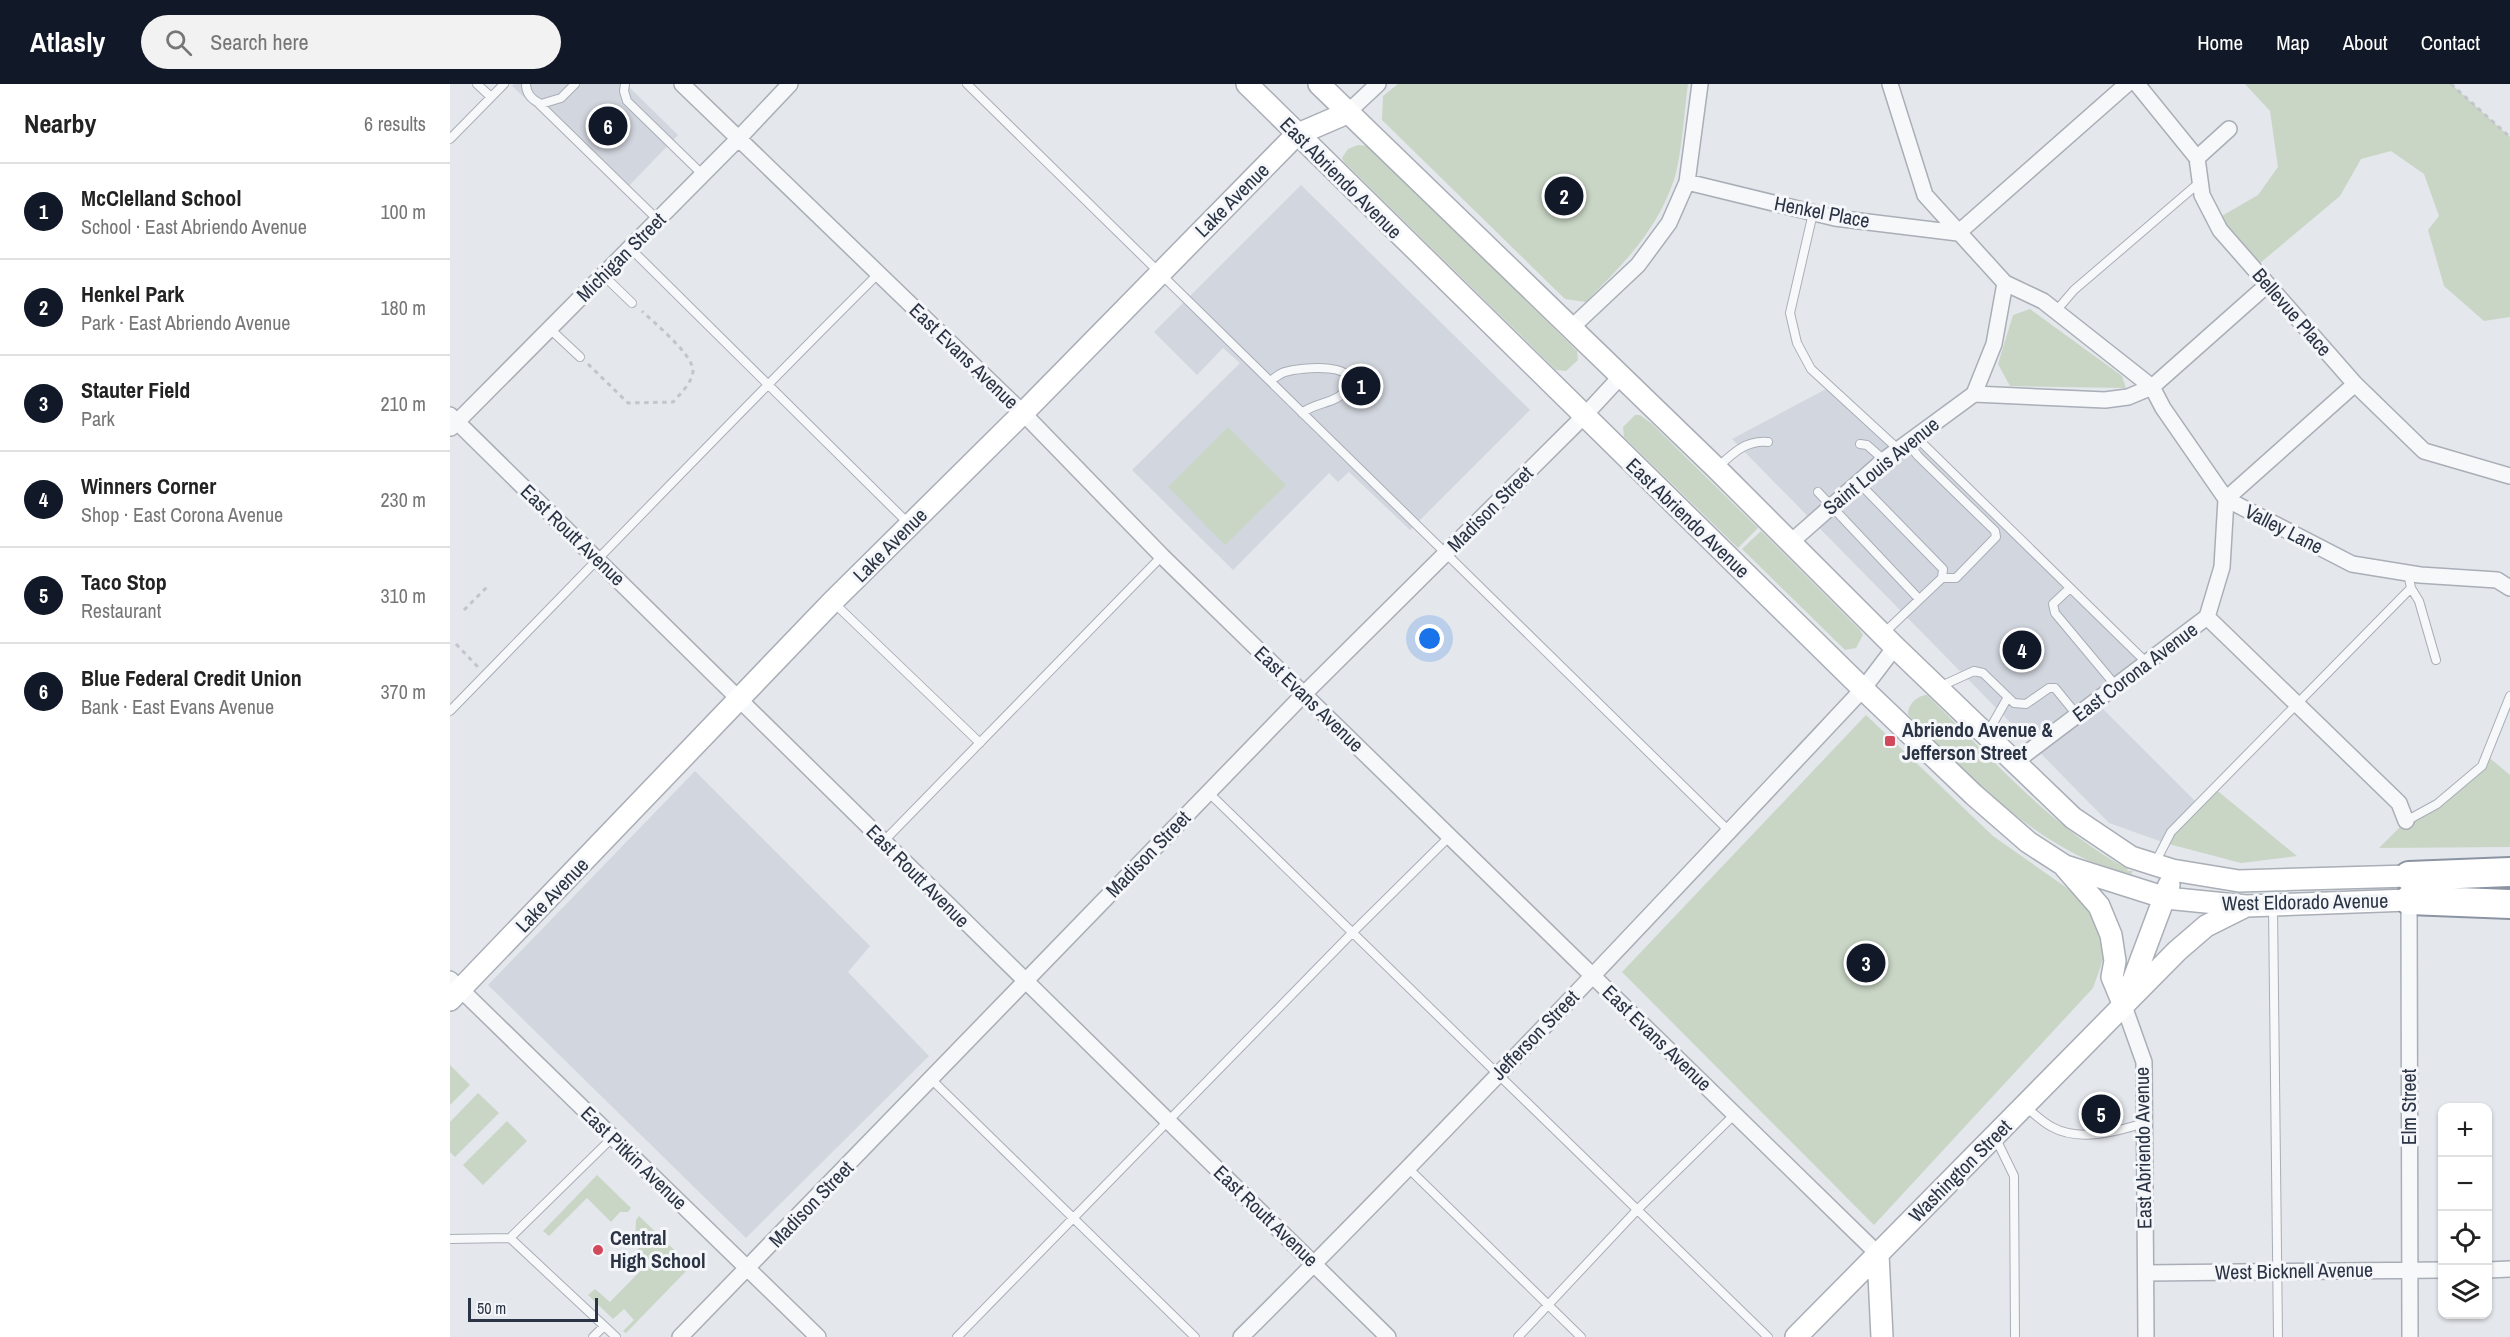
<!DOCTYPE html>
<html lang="en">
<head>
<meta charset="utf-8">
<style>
	body { margin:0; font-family:"Archivo Narrow",sans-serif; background:#f2f2f2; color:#222 }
	.controls { position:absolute; right:18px; bottom:18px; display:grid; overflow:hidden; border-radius:12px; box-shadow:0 2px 4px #0004 }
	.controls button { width:54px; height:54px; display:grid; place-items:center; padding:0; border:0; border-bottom:2px solid #e0e0e0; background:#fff; color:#222; font:30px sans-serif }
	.scale { position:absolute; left:18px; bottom:15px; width:130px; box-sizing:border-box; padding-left:6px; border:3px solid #2b3445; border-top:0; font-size:16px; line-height:21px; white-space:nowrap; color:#2b3445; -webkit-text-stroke:4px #f4f6f9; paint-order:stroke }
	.you { position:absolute; left:980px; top:555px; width:21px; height:21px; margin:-15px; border:4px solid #fff; border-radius:50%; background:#1a73e8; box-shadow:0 0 0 9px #1a73e833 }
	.badge { display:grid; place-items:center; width:39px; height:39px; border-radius:50%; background:#111827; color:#fff; font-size:20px; font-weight:700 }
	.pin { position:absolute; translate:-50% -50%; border:3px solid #fff; box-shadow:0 2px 6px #0006 }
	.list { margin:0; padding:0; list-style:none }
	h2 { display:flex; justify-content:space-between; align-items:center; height:78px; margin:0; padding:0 24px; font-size:26px }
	h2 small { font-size:20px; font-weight:400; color:#767676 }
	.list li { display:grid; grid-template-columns:39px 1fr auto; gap:18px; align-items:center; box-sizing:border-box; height:96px; padding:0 24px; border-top:2px solid #e0e0e0 }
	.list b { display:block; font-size:22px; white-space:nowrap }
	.list p { margin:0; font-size:20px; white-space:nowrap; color:#767676 }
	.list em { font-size:20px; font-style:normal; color:#767676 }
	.icon { flex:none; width:33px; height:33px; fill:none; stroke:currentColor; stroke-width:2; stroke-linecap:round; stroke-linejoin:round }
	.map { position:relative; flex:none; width:2060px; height:1253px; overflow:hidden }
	header { display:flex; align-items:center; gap:36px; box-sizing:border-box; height:84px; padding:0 30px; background:#111827; color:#fff }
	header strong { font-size:28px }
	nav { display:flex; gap:33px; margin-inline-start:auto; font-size:21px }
	.search { width:420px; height:54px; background:#f2f2f2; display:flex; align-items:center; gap:15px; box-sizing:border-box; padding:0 21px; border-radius:33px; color:#767676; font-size:22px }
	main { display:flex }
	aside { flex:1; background:#fff }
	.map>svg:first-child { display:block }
</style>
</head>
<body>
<header>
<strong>Atlasly</strong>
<div class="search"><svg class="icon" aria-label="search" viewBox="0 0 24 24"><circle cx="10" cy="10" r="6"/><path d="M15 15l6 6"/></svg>Search here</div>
<nav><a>Home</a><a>Map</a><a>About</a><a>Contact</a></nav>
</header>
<main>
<aside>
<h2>Nearby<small>6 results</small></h2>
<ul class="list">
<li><span class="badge">1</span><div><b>McClelland School</b><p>School · East Abriendo Avenue</p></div><em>100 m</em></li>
<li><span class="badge">2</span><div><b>Henkel Park</b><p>Park · East Abriendo Avenue</p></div><em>180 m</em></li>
<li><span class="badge">3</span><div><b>Stauter Field</b><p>Park</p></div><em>210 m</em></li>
<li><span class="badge">4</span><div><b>Winners Corner</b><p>Shop · East Corona Avenue</p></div><em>230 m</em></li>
<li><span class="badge">5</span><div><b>Taco Stop</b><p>Restaurant</p></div><em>310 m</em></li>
<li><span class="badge">6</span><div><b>Blue Federal Credit Union</b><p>Bank · East Evans Avenue</p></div><em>370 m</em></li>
</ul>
</aside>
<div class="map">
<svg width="2060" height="1253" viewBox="0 0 2060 1253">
	<rect width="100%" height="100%" fill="#e4e7ec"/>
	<!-- built -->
	<path fill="#d2d6de" d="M64 0H176L228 51 175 106 62 2Z
		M851 101 1080 326 960 446 899 388 888 398 879 389 783 486 682 386 790 279 773 264 747 291 704 248Z
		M1380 303 1448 365 1465 352 1697 579 1646 618 1748 720 1715 759 1659 739 1282 355Z
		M245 687 420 862 398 888 479 972 296 1154 38 901Z"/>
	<!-- green -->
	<path fill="#c9d6c5" d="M948 0H1238C1234 28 1232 71 1224 96 1206 148 1173 180 1136 218L1115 215 932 36 933 12Z
		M1795 0H2001L2060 53V233L2034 237 1994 202 1978 146 1989 132 1974 90 1941 67 1911 75 1890 112 1803 185 1765 136 1808 111 1828 83 1820 27Z
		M908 61 918 62 1127 267 1128 276 1116 287 1106 286 894 78 892 74 898 65Z
		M1580 225 1672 292 1676 304 1560 302 1548 280 1563 231Z
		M1185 331H1190L1202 340 1308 444 1288 464 1174 353 1173 343Z
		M778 343 836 401 775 461 718 403Z
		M1311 447 1410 546 1413 551 1406 564 1395 566 1292 465Z
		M1477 611C1539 671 1602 745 1678 785L1677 787H1683L1681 791 1677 789 1676 792C1603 766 1558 729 1503 675 1488 660 1471 646 1458 630 1458 620 1468 611 1477 611Z
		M1416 631 1543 752 1637 818 1649 840 1655 870 1643 904 1424 1141 1172 888Z
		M2036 671 2060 691V763L1929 764 1956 737 1987 720 2031 682Z
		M1764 704 1847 772 1791 779 1715 759Z
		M0 981 20 1001 0 1021Z
		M28 1009 49 1029 5 1073 0 1068V1038Z
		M57 1037 77 1057 33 1101 13 1081Z
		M147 1091 181 1124 178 1128H170L161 1138 137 1114 99 1152 93 1147Z
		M189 1132 241 1182 176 1249 173 1247 184 1236 174 1225 163 1235 138 1211 145 1205 160 1218 200 1177 185 1161 186 1136Z"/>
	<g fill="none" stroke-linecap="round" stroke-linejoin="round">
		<defs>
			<path id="lane" d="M27 0 41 13
				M76 0C76 10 82 16 91 20L111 14 125 0
				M175 0 174 7 177 17 253 91
				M517 0 1279 747
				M86 17 208 136
				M0 55 54 0
				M1363 129 1340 229 1347 259 1361 285 1448 365
				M180 164 458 439
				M153 191 182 219
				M1606 227 1624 206 1750 98
				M100 245 130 273
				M820 297C825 294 830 289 835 288 849 283 920 277 893 309 885 319 864 319 852 329
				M1465 352 1697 579
				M1457 358 1468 372 1545 447 1546 453 1506 494H1492
				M1410 360 1417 361 1434 376
				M1268 383C1283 369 1296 356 1318 358
				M1409 399 1493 485 1492 494 1434 549
				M1368 408 1469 515
				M1958 489 1961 504 1969 517 1986 576
				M1620 504 1603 520 1605 529 1666 602
				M384 519 530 659
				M1489 603 1524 587 1533 589 1564 619 1576 620 1599 604H1605L1627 631
				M0 627C143 481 284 333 429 189
				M1538 648 1558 613
				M758 708 1318 1253
				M1956 737 1987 720 2032 682 2060 612
				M433 758 712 472
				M1705 779 1721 748 1961 504
				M1823 823 1828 1253
				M481 995 745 1253
				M1575 1023C1584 1029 1592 1038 1602 1043 1629 1058 1666 1048 1694 1039
				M163 1053 60 1154 166 1253
				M1546 1055 1564 1092 1565 1253
				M957 1083 1131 1253
				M0 1155 60 1154
				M143 1253 154 1242
				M507 1253 902 849 1000 752
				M1068 1253 1187 1126 1285 1030"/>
			<path id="street" d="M232 0 573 329 712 472 1428 1170
				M1440 0 1475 111 1555 199 1593 217 1702 303 1713 324 1776 415 1772 483 1757 533 1565 678
				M1687 0 1747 74 1752 111 1770 146 1905 300 1974 367 2060 392
				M897 29 928 0
				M1747 74 1779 45
				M1237 98 1385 134 1508 149 1677 0
				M1120 245 1188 181 1219 139 1237 98 1250 0
				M1905 300 1776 415 1902 480 1970 491 2047 496 2060 504
				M1524 310 1655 316 1678 313 1702 303 1817 201
				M0 331 938 1253
				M1 344 289 54 340 0
				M1341 458 1434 376 1524 310 1544 260 1555 199
				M1757 533 1949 719 1956 737
				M1959 810 1960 1253
				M0 895 368 1253
				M1674 922 1694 978 1696 1253
				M2038 1186 2060 1185
				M1696 1189 1992 1186
				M230 1253 854 610 1134 332 1171 292
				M791 1253C1003 1042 1208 823 1413 605L1445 563"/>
			<path id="secondary" d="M797 0 1413 605 1524 711 1578 758 1615 782 1716 814 1796 822 1959 816
				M869 0 1266 384 1445 563 1623 734 1681 773 1722 786 1789 797 1959 792
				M1615 783 1649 822 1661 851 1665 877 1662 893 1674 922
				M1677 913 1719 801
				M0 916 382 518 573 329 846 51 897 29
				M1428 1170 1432 1253
				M1346 1253 1727 867 1756 842 1794 823"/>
			<path id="highway" d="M1959 792 2060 788
				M1959 816 2060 820"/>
		</defs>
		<!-- lane casing -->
		<use href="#lane" stroke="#a9aeb7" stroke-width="10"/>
		<!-- street casing -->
		<use href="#street" stroke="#a9aeb7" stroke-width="18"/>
		<!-- secondary casing -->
		<use href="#secondary" stroke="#a9aeb7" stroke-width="24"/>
		<!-- highway casing -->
		<use href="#highway" stroke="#8b94a3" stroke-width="32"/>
		<!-- path -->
		<path stroke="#c2c5cb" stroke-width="3" stroke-dasharray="4.5 4.5" stroke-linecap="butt" d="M2001 0 2060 53
			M138 280 178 319 223 318C230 310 242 299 243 287 243 270 204 239 192 227
			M14 526 37 503
			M6 560 28 583"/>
		<!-- lane -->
		<use href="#lane" stroke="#f7f8fa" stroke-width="8"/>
		<!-- street -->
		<use href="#street" stroke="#f7f8fa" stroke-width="15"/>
		<!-- secondary -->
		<use href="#secondary" stroke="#fff" stroke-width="21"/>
		<!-- highway -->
		<use href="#highway" stroke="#fff" stroke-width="28"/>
	</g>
	<!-- markers -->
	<g fill="#d1495b" stroke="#f4f6f9" stroke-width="2">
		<rect x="1434" y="651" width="12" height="12" rx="3"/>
		<circle cx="148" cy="1166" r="6"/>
	</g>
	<g text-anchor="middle" stroke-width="6" stroke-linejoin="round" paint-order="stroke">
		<!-- street labels -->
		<g font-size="20" fill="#2b3445" stroke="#f4f6f9">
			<text transform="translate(891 94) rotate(45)" y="7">East Abriendo Avenue</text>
			<text transform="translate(782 116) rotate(-45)" y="7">Lake Avenue</text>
			<text transform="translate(1372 128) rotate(11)" y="7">Henkel Place</text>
			<text transform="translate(171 173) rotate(-45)" y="7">Michigan Street</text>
			<text transform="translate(1842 228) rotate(49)" y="7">Bellevue Place</text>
			<text transform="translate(514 272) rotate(44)" y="7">East Evans Avenue</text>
			<text transform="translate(1431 382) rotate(-39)" y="7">Saint Louis Avenue</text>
			<text transform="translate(1040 425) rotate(-45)" y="7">Madison Street</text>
			<text transform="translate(1238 434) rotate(44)" y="7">East Abriendo Avenue</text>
			<text transform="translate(1834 445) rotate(27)" y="7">Valley Lane</text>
			<text transform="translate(123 451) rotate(44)" y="7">East Routt Avenue</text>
			<text transform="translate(440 461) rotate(-45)" y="7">Lake Avenue</text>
			<text transform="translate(1685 588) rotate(-37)" y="7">East Corona Avenue</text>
			<text transform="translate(859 615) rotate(44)" y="7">East Evans Avenue</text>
			<text transform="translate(698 770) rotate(-46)" y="7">Madison Street</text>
			<text transform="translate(468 792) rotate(45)" y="7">East Routt Avenue</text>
			<text transform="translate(102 811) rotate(-46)" y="7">Lake Avenue</text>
			<text transform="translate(1855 818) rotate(-1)" y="7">West Eldorado Avenue</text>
			<text transform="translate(1085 951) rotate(-46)" y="7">Jefferson Street</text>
			<text transform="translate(1207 954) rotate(44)" y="7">East Evans Avenue</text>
			<text transform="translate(1959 1023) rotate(-90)" y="7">Elm Street</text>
			<text transform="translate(1693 1064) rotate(-91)" y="7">East Abriendo Avenue</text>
			<text transform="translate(184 1074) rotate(44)" y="7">East Pitkin Avenue</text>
			<text transform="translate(1510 1087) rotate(-45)" y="7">Washington Street</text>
			<text transform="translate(361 1120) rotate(-46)" y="7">Madison Street</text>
			<text transform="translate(816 1132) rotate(44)" y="7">East Routt Avenue</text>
			<text transform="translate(1844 1187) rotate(-1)" y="7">West Bicknell Avenue</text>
		</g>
		<!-- poi labels -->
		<g font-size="20" font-weight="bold" fill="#2b3445" stroke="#f4f6f9" text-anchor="start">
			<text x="1452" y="653">Abriendo Avenue &amp;<tspan x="1452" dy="23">Jefferson Street</tspan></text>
			<text x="160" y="1161">Central<tspan x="160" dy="23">High School</tspan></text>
		</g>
	</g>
</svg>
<div class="controls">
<button>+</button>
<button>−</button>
<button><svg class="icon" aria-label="locate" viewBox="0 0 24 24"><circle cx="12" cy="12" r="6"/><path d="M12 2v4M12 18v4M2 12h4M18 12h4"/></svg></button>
<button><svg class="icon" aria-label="layers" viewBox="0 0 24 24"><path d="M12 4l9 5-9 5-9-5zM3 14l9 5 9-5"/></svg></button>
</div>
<div class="scale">50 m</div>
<div class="you"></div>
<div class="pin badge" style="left:911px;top:302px">1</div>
<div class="pin badge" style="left:1114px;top:112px">2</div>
<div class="pin badge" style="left:1416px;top:879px">3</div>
<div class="pin badge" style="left:1572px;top:566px">4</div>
<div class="pin badge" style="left:1651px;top:1030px">5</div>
<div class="pin badge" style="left:158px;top:42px">6</div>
</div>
</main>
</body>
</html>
